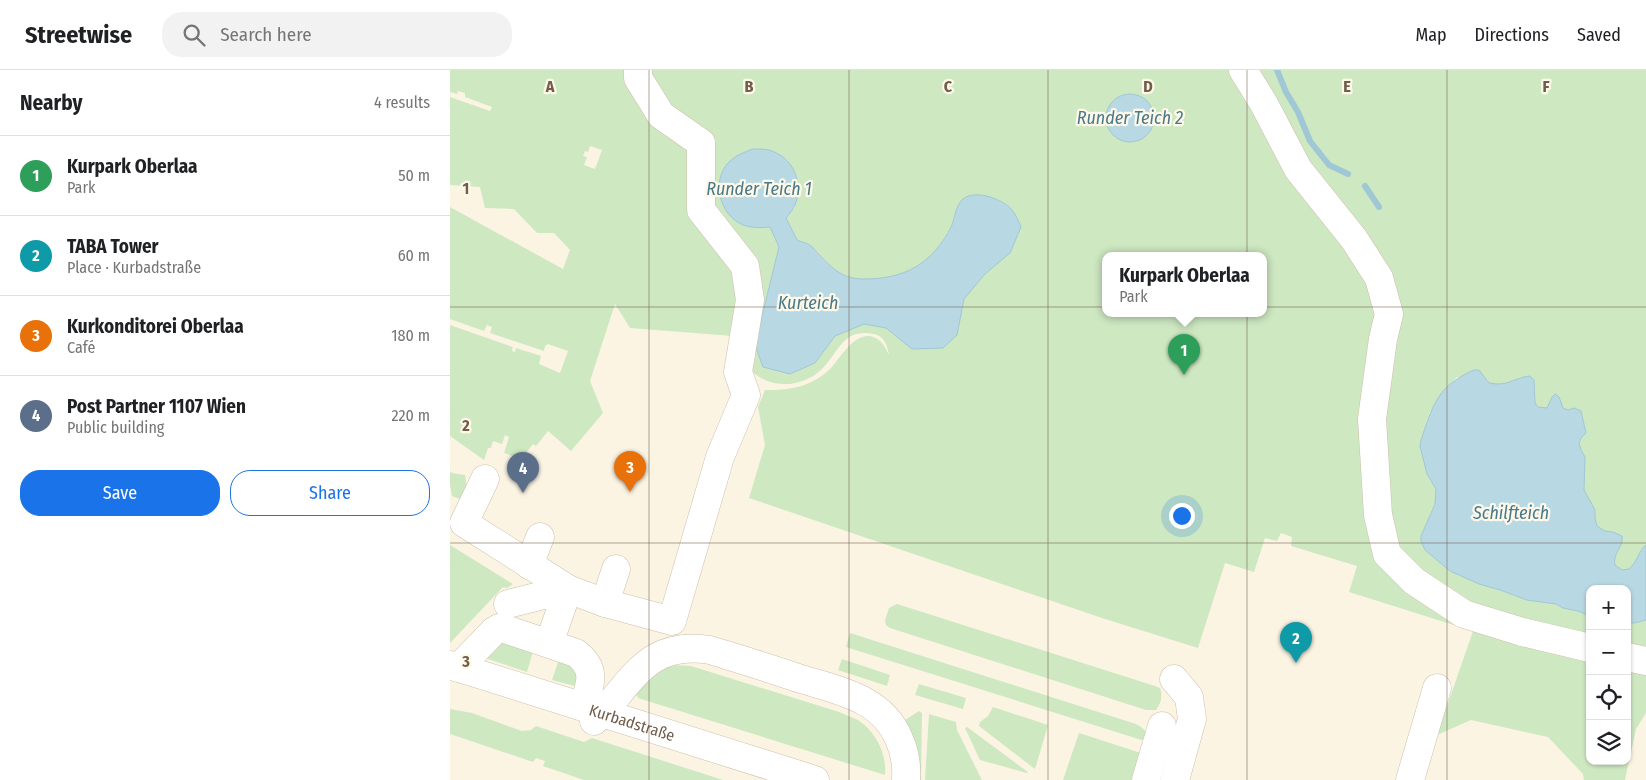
<!DOCTYPE html>
<html lang="en">
<head>
<meta charset="utf-8">
<style>
	body { margin:0; font-family:"Fira Sans Condensed",sans-serif; background:#f2f2f2; color:#202124 }
	.controls { position:absolute; right:15px; bottom:15px; display:grid; overflow:hidden; border-radius:10px; box-shadow:0 1px 4px #0004 }
	.controls button { width:45px; height:45px; display:grid; place-items:center; padding:0; border:0; border-bottom:1px solid #e0e0e0; background:#fff; color:#202124; font:25px sans-serif }
	.you { position:absolute; left:731px; top:445px; width:18px; height:18px; margin:-12px; border:4px solid #fff; border-radius:50%; background:#1a73e8; box-shadow:0 0 0 8px #1a73e833 }
	.badge { display:grid; place-items:center; width:32px; height:32px; border-radius:50%; background:#1a73e8; color:#fff; font-size:16px; font-weight:700 }
	.pin { position:absolute; translate:-50% -41px; filter:drop-shadow(0 1px 2px #0008) }
	.pin::after { content:''; position:absolute; top:26px; width:18px; height:15px; background:inherit; clip-path:polygon(0 0,100% 0,50% 100%) }
	.popup { position:absolute; left:652px; top:182px; width:165px; height:65px; box-sizing:border-box; display:grid; place-content:center; border-radius:10px; background:#fff; filter:drop-shadow(0 1px 4px #0005); font-size:16px; white-space:nowrap; color:#757577 }
	.popup b { font-size:19px; color:#202124 }
	.popup::after { content:''; position:absolute; left:50%; top:100%; margin-left:-10px; border:10px solid transparent; border-top-color:#fff }
	.list { margin:0; padding:0; list-style:none }
	h2 { display:flex; justify-content:space-between; align-items:center; height:65px; margin:0; padding:0 20px; font-size:21px }
	h2 small { font-size:16px; font-weight:400; color:#757577 }
	.list li { display:grid; grid-template-columns:32px 1fr auto; gap:15px; align-items:center; box-sizing:border-box; height:80px; padding:0 20px; border-top:1px solid #e0e0e0 }
	.list b { display:block; font-size:19px; white-space:nowrap }
	.list p { margin:0; font-size:16px; white-space:nowrap; color:#757577 }
	.list em { font-size:16px; font-style:normal; color:#757577 }
	.actions { display:flex; gap:10px; padding:15px 20px }
	.actions a { flex:1; padding:11px 0; border:1px solid #1a73e8; border-radius:20px; text-align:center; font-size:18px; color:#1a73e8 }
	.actions .main { background:#1a73e8; color:#fff }
	.icon { flex:none; width:28px; height:28px; fill:none; stroke:currentColor; stroke-width:2; stroke-linecap:round; stroke-linejoin:round }
	.map { position:relative; flex:none; width:1196px; height:710px; overflow:hidden }
	header { display:flex; align-items:center; gap:30px; box-sizing:border-box; height:70px; padding:0 25px; background:#fff; border-bottom:1px solid #e0e0e0 }
	header strong { font-size:24px }
	nav { display:flex; gap:28px; margin-inline-start:auto; font-size:18px }
	.search { width:350px; height:45px; background:#f2f2f2; display:flex; align-items:center; gap:12px; box-sizing:border-box; padding:0 18px; border-radius:20px; color:#757577; font-size:19px }
	main { display:flex }
	aside { flex:1; background:#fff }
	.map>svg:first-child { display:block }
</style>
</head>
<body>
<header>
<strong>Streetwise</strong>
<div class="search"><svg class="icon" aria-label="search" viewBox="0 0 24 24"><circle cx="10" cy="10" r="6"/><path d="M15 15l6 6"/></svg>Search here</div>
<nav><a>Map</a><a>Directions</a><a>Saved</a></nav>
</header>
<main>
<aside>
<h2>Nearby<small>4 results</small></h2>
<ul class="list">
<li><span class="badge" style="background:#2e9e5b">1</span><div><b>Kurpark Oberlaa</b><p>Park</p></div><em>50 m</em></li>
<li><span class="badge" style="background:#0f9aa8">2</span><div><b>TABA Tower</b><p>Place · Kurbadstraße</p></div><em>60 m</em></li>
<li><span class="badge" style="background:#e8710a">3</span><div><b>Kurkonditorei Oberlaa</b><p>Café</p></div><em>180 m</em></li>
<li><span class="badge" style="background:#5c6f8a">4</span><div><b>Post Partner 1107 Wien</b><p>Public building</p></div><em>220 m</em></li>
</ul>
<div class="actions"><a class="main">Save</a><a>Share</a></div>
</aside>
<div class="map">
<svg width="1196" height="710" viewBox="0 0 1196 710">
	<rect width="100%" height="100%" fill="#fbf4e3"/>
	<!-- green -->
	<path fill="#cee8c2" fill-rule="evenodd" d="M0 0H1196V475C1189 480 1188 491 1179 499L1172 500 1165 495 1164 490 1172 473 1163 462 1155 461 1147 456 1145 448V440L1133 420 1134 385 1131 380 1129 374 1131 368 1136 363 1131 341 1122 338 1118 340 1112 338 1109 327 1102 328 1097 338C1092 339 1089 337 1085 334V318L1070 307C1059 314 1051 316 1039 313L1035 307H1007L994 320 980 342 971 370V376L977 404 986 419 985 433 971 466V471L975 480 1000 501 1029 514 1050 520 1077 530 1106 534 1113 538 1128 541 1140 546V691H1177V552L1184 553 1196 550V643L1186 659 1175 710H1134L1133 704 1098 667 1021 650 987 665 1023 561 899 522 907 496 841 476 842 467 831 463 827 471 815 468 804 502 775 493 748 578 652 548 299 428 315 375 308 337 315 320C333 320 350 319 367 309 372 306 378 301 382 297 392 285 410 254 430 271 434 274 436 280 439 284 437 275 434 266 424 264 392 258 389 283 371 300 348 321 310 319 294 291 290 283 287 274 283 266L180 258 165 234 140 311 153 343 121 381 98 361 86 376 83 374 71 389 54 383 59 367 55 365 52 374 43 371 41 378H38L34 390 0 366V255L63 277 62 281 65 282 66 278 91 286 89 294 110 303 118 281 98 274 95 276 94 281 40 263 42 257 37 255 34 261 0 249V137L113 199 120 180 104 163H87L64 139 35 138 30 117 0 115V27L40 41 42 37 15 27V23L8 21 7 24 0 22ZM679 24 703 56C697 67 690 71 678 72L657 51C657 36 664 28 679 24ZM140 76 152 80 145 99 134 95 137 87 133 86 135 81 138 82ZM271 106 345 137 336 148 347 170C351 172 357 173 361 176 375 186 381 202 398 207 424 214 458 206 478 189 485 183 495 167 500 158 505 150 505 138 512 131 520 123 540 126 549 130 553 133 557 136 561 139L560 183 535 204 514 229 507 265 462 279 436 258 414 254 385 266 365 293 305 275 329 177 320 157C312 156 299 157 292 154 272 146 269 124 271 106ZM655 186H813V244H655Z
		M0 401 2 403 15 405 17 420 10 429 2 426 0 415Z
		M0 475 63 514 57 518 53 517 0 573Z
		M447 534 705 616 710 618C713 627 711 633 706 640H696L440 558 436 555 435 550 439 538Z
		M400 563 686 654C695 659 698 662 698 672L396 577Z
		M47 569 84 578 77 602 35 588Z
		M110 586 131 605 125 616 102 610Z
		M392 589 440 605 437 616 388 600Z
		M220 595 241 596 389 642C395 645 402 647 408 650 426 662 437 684 435 705L188 628 182 616Z
		M469 614 516 628 513 639 465 625Z
		M543 637 598 655 585 699 529 656 530 652 538 646Z
		M0 639 22 643 72 661 81 660 86 656 134 672 142 668 273 710H134L93 696 95 691 86 688 83 692 0 664Z
		M469 641 472 643 471 710H460L447 655Z
		M479 644 506 652 507 660 532 710H475Z
		M517 657 578 702 577 703 530 690 515 658Z
		M629 663 694 684 686 710H613Z"/>
	<!-- water -->
	<path fill="#b8d9e4" stroke="#9fc7d5" d="M656 48a24 24 0 1 1 48 0a24 24 0 1 1-48 0Z
		M303 79C309 79 314 79 319 80 343 87 354 112 345 135 343 140 339 144 336 148L347 170C351 172 357 173 361 176 364 178 367 182 369 184 383 199 392 209 414 209 455 209 482 194 501 157 505 149 505 136 513 129 526 119 553 129 562 140 566 145 569 152 571 157L560 183 535 204 514 229 507 265 493 278 462 279 436 258 414 254 385 266 365 293 340 304 313 297 305 275 329 177 320 157C311 158 302 158 293 155 269 145 261 110 279 92 286 85 295 82 303 79Z
		M1024 300H1029L1039 313C1059 317 1062 308 1080 306L1084 310 1085 333 1088 337 1097 338 1102 327 1105 324 1109 327 1113 338 1118 340 1124 338 1131 341 1136 363 1131 368 1129 373 1131 380 1135 387 1134 420 1145 440V448L1147 456 1155 461 1163 462 1172 466C1174 477 1162 484 1165 495L1172 500 1179 499C1188 491 1189 480 1196 475V550L1184 553 1177 552V519H1140V546L1128 541 1113 538 1106 534 1077 530 1050 520 1029 514 1000 501 975 480 971 471V466L985 434 986 419 977 404 970 376 971 370C983 335 987 316 1024 300Z"/>
	<g fill="none" stroke-linecap="round" stroke-linejoin="round">
		<!-- stream -->
		<path stroke="#9fc7d5" stroke-width="6" d="M827 0 836 22 848 42 860 71 879 95 898 104
			M915 116 929 137"/>
		<defs>
			<g id="minor">
				<path d="M793 0 814 34 848 99 904 169 929 208 939 244 933 269 922 349 928 445 937 484 964 511 1014 544 1072 562 1140 578"/>
				<path d="M35 409 14 453 118 519 155 533 222 551 270 387 296 325 288 302 300 230 295 196 251 140V73L211 45 188 8V0"/>
				<path d="M79 495 90 467"/>
				<path d="M155 533 166 499"/>
				<path d="M58 534 118 519 102 565"/>
				<path d="M1177 587 1196 591"/>
				<path id="s1" d="M0 595 365 710"/>
				<path d="M8 598 44 561 49 558 55 559 126 583C148 600 140 614 133 637"/>
				<path d="M724 609 739 627 742 649 725 710"/>
				<path d="M144 651C183 613 195 570 260 580 289 589 319 598 348 608 386 620 432 627 449 669 455 682 457 696 456 710"/>
				<path d="M696 710 712 656"/>
				<path d="M960 710 987 618"/>
			</g>
		</defs>
		<!-- minor casing -->
		<use href="#minor" stroke="#cebfad" stroke-width="29"/>
		<!-- minor -->
		<use href="#minor" stroke="#fff" stroke-width="28"/>
	</g>
	<!-- grid -->
	<path fill="none" stroke="#725c4a" stroke-width="1" stroke-opacity="0.55" d="M199 0V710M399 0V710M598 0V710M797 0V710M997 0V710M0 237H1196M0 473H1196"/>
	<g text-anchor="middle" stroke-width="4.5" stroke-linejoin="round" paint-order="stroke">
		<!-- street labels -->
		<g font-size="16" fill="#725c4a" stroke="#fef8e9">
			<text dy="6" stroke="none"><textPath href="#s1" startOffset="191">Kurbadstraße</textPath></text>
		</g>
		<!-- water labels -->
		<g font-size="18" font-style="italic" fill="#48798b" stroke="#fef8e9">
			<text x="680" y="54">Runder Teich 2</text>
			<text x="309" y="125">Runder Teich 1</text>
			<text x="358" y="239">Kurteich</text>
			<text x="1061" y="449">Schilfteich</text>
		</g>
	</g>
	<g font-size="16" text-anchor="middle" font-weight="bold" fill="#725c4a" stroke="#fef8e9" stroke-width="4.5" stroke-linejoin="round" paint-order="stroke">
		<text x="100" y="22">A</text>
		<text x="299" y="22">B</text>
		<text x="498" y="22">C</text>
		<text x="698" y="22">D</text>
		<text x="897" y="22">E</text>
		<text x="1096" y="22">F</text>
		<text x="16" y="124">1</text>
		<text x="16" y="361">2</text>
		<text x="16" y="597">3</text>
	</g>
</svg>
<div class="controls">
<button>+</button>
<button>−</button>
<button><svg class="icon" aria-label="locate" viewBox="0 0 24 24"><circle cx="12" cy="12" r="6"/><path d="M12 2v4M12 18v4M2 12h4M18 12h4"/></svg></button>
<button><svg class="icon" aria-label="layers" viewBox="0 0 24 24"><path d="M12 4l9 5-9 5-9-5zM3 14l9 5 9-5"/></svg></button>
</div>
<div class="you"></div>
<div class="pin badge" style="left:734px;top:305px;background:#2e9e5b">1</div>
<div class="popup"><b>Kurpark Oberlaa</b>Park</div>
<div class="pin badge" style="left:846px;top:593px;background:#0f9aa8">2</div>
<div class="pin badge" style="left:180px;top:422px;background:#e8710a">3</div>
<div class="pin badge" style="left:73px;top:423px;background:#5c6f8a">4</div>
</div>
</main>
</body>
</html>
